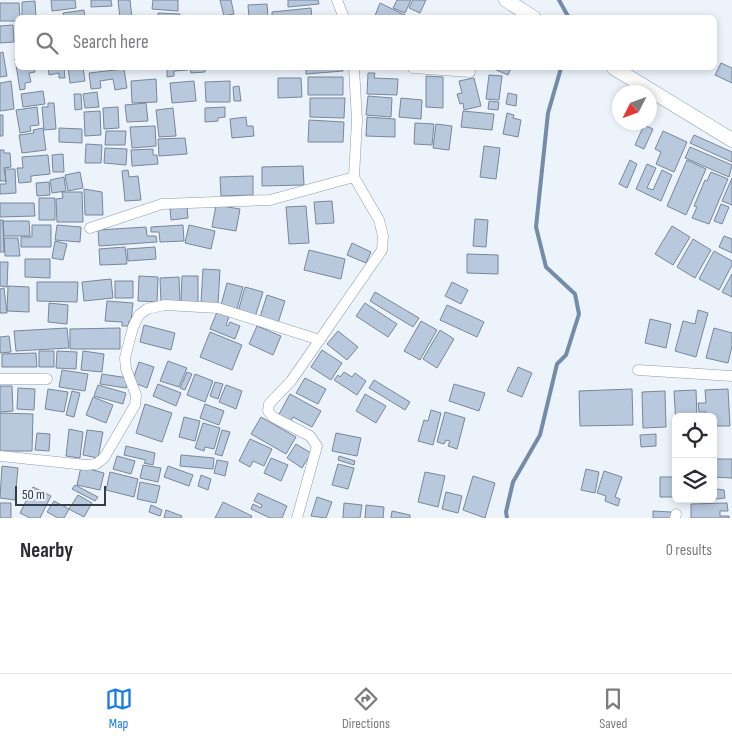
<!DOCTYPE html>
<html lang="en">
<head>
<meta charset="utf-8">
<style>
	body { margin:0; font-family:"Sofia Sans Condensed",sans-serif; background:#f2f2f3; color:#2b2b33 }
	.controls { position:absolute; right:15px; bottom:15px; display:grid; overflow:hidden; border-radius:8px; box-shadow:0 2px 8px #0003 }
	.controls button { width:45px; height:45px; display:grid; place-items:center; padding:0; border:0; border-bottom:1px solid #e1e1e2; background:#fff; color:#2b2b33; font:25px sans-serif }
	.compass { position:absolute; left:612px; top:85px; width:45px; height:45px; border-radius:50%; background:#fff; box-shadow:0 2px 8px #0003; rotate:228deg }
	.scale { position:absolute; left:15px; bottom:12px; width:91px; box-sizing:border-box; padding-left:5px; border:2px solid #373d46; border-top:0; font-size:14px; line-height:18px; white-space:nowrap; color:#373d46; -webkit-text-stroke:4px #ecf3fb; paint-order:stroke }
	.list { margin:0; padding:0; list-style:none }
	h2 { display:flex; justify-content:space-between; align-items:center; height:65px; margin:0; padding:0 20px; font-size:21px }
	h2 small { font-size:16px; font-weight:400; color:#7c7c81 }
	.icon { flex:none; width:28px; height:28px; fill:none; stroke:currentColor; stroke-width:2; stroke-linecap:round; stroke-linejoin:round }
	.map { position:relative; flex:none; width:732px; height:518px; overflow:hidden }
	.search { position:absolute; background:#fff; box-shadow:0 2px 8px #0003; left:15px; right:15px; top:15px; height:55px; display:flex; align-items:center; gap:12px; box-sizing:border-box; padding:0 18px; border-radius:8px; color:#7c7c81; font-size:19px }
	.sheet { height:155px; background:#fff }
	nav { display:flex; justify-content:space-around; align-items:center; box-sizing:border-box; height:70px; border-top:1px solid #e1e1e2; background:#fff; font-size:14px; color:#7c7c81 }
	nav a { display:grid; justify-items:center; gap:2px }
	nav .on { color:#167de5 }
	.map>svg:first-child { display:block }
</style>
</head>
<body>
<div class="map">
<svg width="732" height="518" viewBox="0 0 732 518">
	<rect width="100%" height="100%" fill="#ecf3fb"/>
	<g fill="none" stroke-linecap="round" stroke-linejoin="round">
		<!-- stream -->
		<path stroke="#758ca9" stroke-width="4" d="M559 0 569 18
			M507 518 506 512 513 482 540 435 557 364 566 355 579 314 575 294 546 267 536 227 548 113 561 68"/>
	</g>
	<!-- building -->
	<path fill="#b8c8dd" stroke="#78879b" d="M51 0H75L76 8 52 11Z
		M91 0H111L112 6 91 7Z
		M118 0H130L132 18H120Z
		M153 0H178V11L152 9Z
		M220 0H231L234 14 224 16Z
		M288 0H318L319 4 288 7Z
		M397 0H411L405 13 393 8Z
		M413 0H426L420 13 409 8Z
		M35 1 36 18H22V2Z
		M0 3H19L20 18H18V21H0Z
		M380 3 411 18H374Z
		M267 4 268 18H249L248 5Z
		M311 8 312 18H272V12Z
		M84 10 85 18H64L63 13Z
		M158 13 180 14V18H158Z
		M13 25 14 42 0 43V26Z
		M3 52 7 76 0 77V53Z
		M18 58V68H34L35 72 29 73 31 82 25 83V89L20 90 15 59Z
		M721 63 732 68V83L715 75Z
		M48 68H64L65 78H59V73L49 75Z
		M68 68H83L85 81 70 83Z
		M167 68H188V70L174 71V76L167 77Z
		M190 68H205V72L191 73Z
		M306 68H343V71L306 74Z
		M495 68H511L508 75 494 69Z
		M124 69 127 88 115 90 113 79 100 81 101 88 91 89 89 73Z
		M368 73H375L374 78 398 79 397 95 367 94Z
		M489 75 502 76 499 100 486 99Z
		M426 76 443 77V108L426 107Z
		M308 77H343V95H308Z
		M278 78H301L302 97 278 98Z
		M474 78 481 106 464 110 463 103 460 104 457 94 462 93 459 81Z
		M156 79 157 102 132 103 131 81Z
		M11 81 14 109 0 111V83Z
		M194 81 196 101 172 103 170 83Z
		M230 81V102H206L205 82Z
		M239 86 241 101H234L233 87Z
		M43 91 45 104 23 107 21 94Z
		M97 92 99 107 85 108 83 94Z
		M508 93 517 95 516 106 506 104Z
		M74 94H81L82 109 75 110Z
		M368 96 392 98 391 117 366 115Z
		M310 98H345L344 118 310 117Z
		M401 98 422 100 421 119 399 117Z
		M489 101 499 102 498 110 488 109Z
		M48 103H54L56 129 44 130 42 107H48Z
		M146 103 148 121 127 122 125 105Z
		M37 107 39 125 30 126 31 131 20 133 16 110Z
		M118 107 119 128 104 129 103 108Z
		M225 107V117L218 118V121L205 122V108Z
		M173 108 176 136 159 137 156 110Z
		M100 111 101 135 85 136 84 112Z
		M463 111 494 114 492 130 461 127Z
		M507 113 514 115 513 118 521 120 518 137 503 134Z
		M0 115H3V136H0Z
		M246 117 247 126H253L254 136 232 138 230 119Z
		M367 117 395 119V137L366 136Z
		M309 120 344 122 343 142H308Z
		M415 123 434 124 432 145 414 144Z
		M436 124 452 126 449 150 433 148Z
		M644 125 653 129 644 149 635 145Z
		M155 126 156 146 132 148 130 127Z
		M43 128 46 150 22 153 19 135 34 133 33 130Z
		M59 128 82 129V143L59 142Z
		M106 131H126L125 145H105Z
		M663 131 687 142 674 172 656 164 661 152 655 149Z
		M694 135 732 152V162L690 143Z
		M185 138 187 154 159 156 158 139Z
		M86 144 102 145 101 163H85Z
		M484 146 500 148 496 179 480 177Z
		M690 147 732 165 729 177 685 158Z
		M105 148 127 149 126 165 104 163Z
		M153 149V155H157L158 164 132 166 131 150Z
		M0 150H4V153H10L11 167 4 168 6 181H0Z
		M63 154 64 172H53L52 155Z
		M48 155 50 174 31 176V182L19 183 17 168H23L22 157Z
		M630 160 637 164 627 188 619 184Z
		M687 160 706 169 686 215 667 206Z
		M647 164 656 168 647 188 653 190 662 170 672 175 661 201 636 189Z
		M303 166 304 185 262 186V167Z
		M5 169H15L16 193 0 194V184H6Z
		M128 170 129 177 138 176 141 200 125 201 122 171Z
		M80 172 83 188 68 191 65 175Z
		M711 172 728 179 709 224 692 218 697 207 694 206 705 180 707 181Z
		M253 176V195L221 196 220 177Z
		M64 177 66 191 52 193 50 180Z
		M732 178V205L722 201Z
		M49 182 50 195 37 196 36 183Z
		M84 189 102 192 103 215H85Z
		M62 192H82L83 222H57L56 199 63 198Z
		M39 198H55V220H39Z
		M332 201 334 223 316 224 314 202Z
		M0 203H34L35 216 0 217Z
		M721 204 729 207 722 224 714 221Z
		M216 205 240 209 236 231 212 227Z
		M306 206 309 243 289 244 286 207Z
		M187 207 188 218 171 220 170 209Z
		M475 219 488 220 486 247 473 246Z
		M0 220H3L4 252H0Z
		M3 221H29L30 236H4Z
		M32 225H51V247H21V237H32Z
		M57 225 81 227 80 242 55 240Z
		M183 225 184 241 160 242 159 232H151V227Z
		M189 225 215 231 211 249 185 243Z
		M672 226 690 237 673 265 655 254Z
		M146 227 147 236H156L157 242 99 246 98 230Z
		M724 236 732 239V253L719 247Z
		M4 238H18L20 256H5Z
		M693 239 711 250 695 278 677 267Z
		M55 241 67 244 63 260 52 258Z
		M352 243 371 252 366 263 347 255Z
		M125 247 127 264 100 265 99 249Z
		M155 247 156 259 128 261 127 249Z
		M309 250 345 259 341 279 304 270Z
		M714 251 732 261V265L719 290 699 279Z
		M467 254 498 255V274L467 273Z
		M25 259H50V278L25 277Z
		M0 262H8L7 287 0 286Z
		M203 269 220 270 218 304 201 303Z
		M732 274V297L722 292Z
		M139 276 158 277 157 302 138 301Z
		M182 276H198V302H181Z
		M179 277 180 302 161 303 160 278Z
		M111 279 113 298 84 301 82 282Z
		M115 281H133V298H115Z
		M37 282H78L77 302 37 301Z
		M452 282 468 290 461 304 445 296Z
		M227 283 243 287 237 309 221 305Z
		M8 286 29 287V312L7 311Z
		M245 287 263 292 255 317 238 312Z
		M4 288 7 313H0V289Z
		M375 292 419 318 413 327 370 301Z
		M267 295 285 301 278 323 260 317Z
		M107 301 133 303 131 321H129L128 326H122V322L105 321Z
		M49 303 68 305 67 324 48 322Z
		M365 303 397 324 388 337 356 316Z
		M447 305 484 322 477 337 440 320Z
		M698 310 708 313 696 357 675 351 683 321 695 324Z
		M217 312 229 317 226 325 228 326 230 322 240 326 235 339 210 329Z
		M650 319 671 324 666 348 645 343Z
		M421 321 437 330 420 360 404 351Z
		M144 325 175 333 171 350 140 342Z
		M257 326 281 336 273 355 249 344Z
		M67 328 69 348 16 351 14 331Z
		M120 328V349H70V329Z
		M714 328 732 333V346L728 363 706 358Z
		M440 330 454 339 437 368 423 359Z
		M338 331 358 347 347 360 327 344Z
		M210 332 242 345 232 370 200 357Z
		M9 336 11 352 0 353V337Z
		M322 350 342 363 331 380 311 367Z
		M39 351H54V367H39Z
		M57 351 77 352 76 369 56 368Z
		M83 351 104 354 102 372 81 370Z
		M36 353 37 367H2V354Z
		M168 361 187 368 179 387 160 381Z
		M139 362 154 367 147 388 132 382Z
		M518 367 532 373 522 397 507 391Z
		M62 370 88 374 85 391 59 387Z
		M187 372 192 374 185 390 180 388Z
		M344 372 352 377 355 373 366 381 357 395 334 380 338 375 340 377Z
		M102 374 128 378 126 388 100 384Z
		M195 374 213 381 205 402 187 395Z
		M305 378 326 389 318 404 296 393Z
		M374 380 410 402 405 410 369 388Z
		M215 382 223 384 218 399 210 396Z
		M158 384 181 393 176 406 153 396Z
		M454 384 485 393 479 411 449 401Z
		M98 385 126 393 123 404 94 396Z
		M226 385 242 391 236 409 219 402Z
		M0 386H12L13 411 0 412Z
		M18 388 35 389 34 410 17 409Z
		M48 389 68 392 64 412 45 409Z
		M632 389 633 425 580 426 579 391Z
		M728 389 730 426H713V417H706V412H699L698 403H706L705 390Z
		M696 390 697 417H676V426L674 391Z
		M72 391 80 393 74 417 66 415Z
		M665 391 666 427 643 428 642 392Z
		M290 394 321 411 312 427 293 417 290 422 278 416Z
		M365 394 386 406 376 423 356 411Z
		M93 397 113 405 106 423 86 415Z
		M145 404 172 413 162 442 136 433Z
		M205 404 224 411 219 425 200 418Z
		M431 410 441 413 433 445 418 441 424 420 428 421Z
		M445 412 465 418 457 449 448 446 450 441 446 440 444 444 437 442Z
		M0 413 33 414 32 451H0Z
		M184 417 200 421 195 441 179 437Z
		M261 417 296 437 286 454 251 434Z
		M203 423 220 428 214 449 205 447 204 451 195 448Z
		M69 429 83 432 80 458 66 456Z
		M87 430 103 432 98 458 83 455Z
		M222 430 230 432 222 456 215 454Z
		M37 433 50 434 49 451 35 450Z
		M336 433 361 438 357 456 332 451Z
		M656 434V446L641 447 640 435Z
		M250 439 272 449 264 466 253 461 250 467 239 461Z
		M296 444 311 453 302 468 287 458Z
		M126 446 155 453 153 465 144 463 146 460 124 455Z
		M181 455 214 458 213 469 180 466Z
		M117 456 135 461 131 474 113 469Z
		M339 456 355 461 354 465 338 460Z
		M271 458 288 465 281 481 264 473Z
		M713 459H732V478L713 477Z
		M217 460 228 462 225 476 214 473Z
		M338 464 354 468 348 489 332 485Z
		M143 465 161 468 158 482 140 478Z
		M2 466 18 468 15 500 0 498Z
		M168 466 193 475 189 486 164 477Z
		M81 467 104 473 100 490 77 485Z
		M586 469 599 472 595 493 581 490Z
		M604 471 622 477 615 497 620 499 618 506 605 501 606 496 597 493Z
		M110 472 138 479 134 497 106 490Z
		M425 472 445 476 438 507 418 502Z
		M201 475 211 479 208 490 198 486Z
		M473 476 495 483 485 518 463 510Z
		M660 477H676V497H660Z
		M713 480 716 489 724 490 725 498 698 501 713 499Z
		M140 482 160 486 156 503 137 499Z
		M75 485 98 497 95 501 72 489Z
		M33 487 51 496 40 518H30L20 513Z
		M446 492 462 496 458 513 442 509Z
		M258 493 287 506 282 518H270L251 509 253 504 261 508 262 505 254 501Z
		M78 495 92 503 84 517 69 509Z
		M317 497 332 502 326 518 311 516Z
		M54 501 69 509 64 518H58L47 512Z
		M223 502 252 516 251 518H215Z
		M0 503H11V518H0Z
		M344 503 362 505 360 518H343Z
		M727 503 728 511H720V516H729V518H691V504Z
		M151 505 162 510 160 516 149 512Z
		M366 505 384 507 383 518H365Z
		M166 510 182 516 181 518H164Z
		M392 511 410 515V518H391Z
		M653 511 671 512V518H653Z"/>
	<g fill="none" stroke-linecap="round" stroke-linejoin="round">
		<defs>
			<path id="street" d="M337 0 344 18
				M413 68 470 72
				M90 228 162 204 270 200 354 177
				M638 370 732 376
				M0 379H47
				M0 456 86 465 96 464 104 458 135 405 136 395 126 369 125 358 133 327 139 315 147 309 165 305 218 308 320 340
				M297 518 317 446 310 436 273 417 268 411 269 404 291 381 382 250 383 236 379 220 354 177 357 120 354 68
				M675 518 676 514"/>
			<path id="secondary" d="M506 0 534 18
				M614 68 732 140"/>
		</defs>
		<!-- street casing -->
		<use href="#street" stroke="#8d9db1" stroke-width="11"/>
		<!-- secondary casing -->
		<use href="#secondary" stroke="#8d9db1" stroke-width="15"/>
		<!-- street -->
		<use href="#street" stroke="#fff" stroke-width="10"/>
		<!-- secondary -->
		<use href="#secondary" stroke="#fff" stroke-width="14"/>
	</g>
</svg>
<div class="controls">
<button><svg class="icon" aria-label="locate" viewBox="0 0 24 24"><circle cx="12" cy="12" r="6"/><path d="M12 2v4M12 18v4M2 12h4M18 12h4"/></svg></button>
<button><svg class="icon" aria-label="layers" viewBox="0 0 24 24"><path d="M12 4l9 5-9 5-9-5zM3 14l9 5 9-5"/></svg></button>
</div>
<svg class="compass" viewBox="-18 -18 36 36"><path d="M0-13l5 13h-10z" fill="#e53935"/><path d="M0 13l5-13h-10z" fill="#7c7c81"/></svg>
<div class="scale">50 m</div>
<div class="search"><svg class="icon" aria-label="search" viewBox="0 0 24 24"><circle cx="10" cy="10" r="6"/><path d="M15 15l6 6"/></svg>Search here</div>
</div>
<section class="sheet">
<h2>Nearby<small>0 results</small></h2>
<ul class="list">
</ul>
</section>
<nav>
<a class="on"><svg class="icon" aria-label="map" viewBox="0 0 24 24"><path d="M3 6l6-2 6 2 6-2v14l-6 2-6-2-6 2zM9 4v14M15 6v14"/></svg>Map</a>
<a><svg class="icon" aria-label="directions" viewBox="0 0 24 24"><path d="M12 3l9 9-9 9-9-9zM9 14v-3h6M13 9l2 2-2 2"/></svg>Directions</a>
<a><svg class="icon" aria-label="saved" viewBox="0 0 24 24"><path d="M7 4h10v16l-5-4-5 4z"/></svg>Saved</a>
</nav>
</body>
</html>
